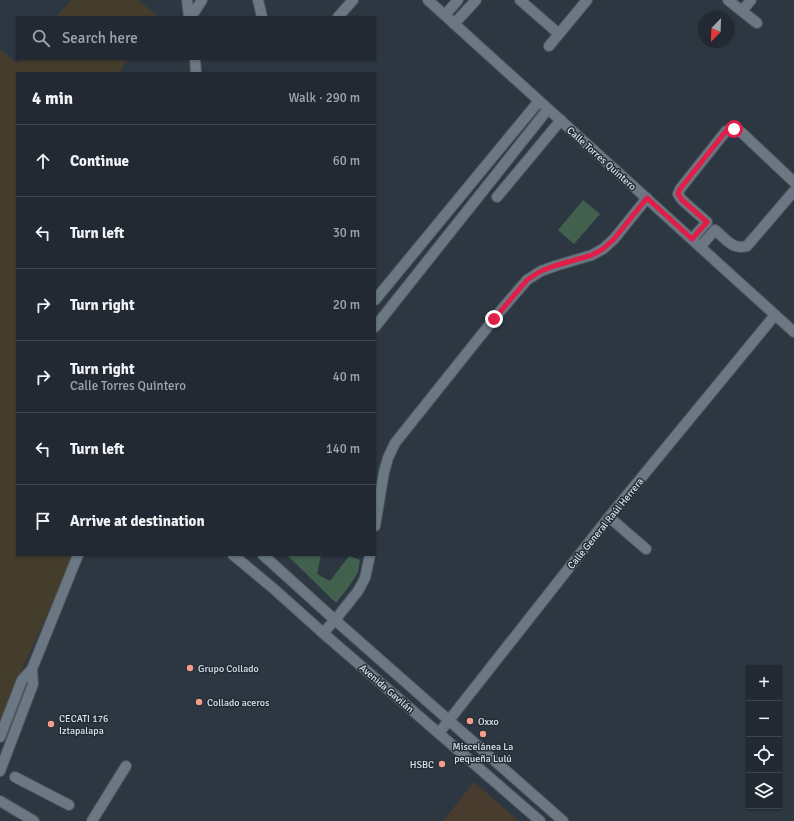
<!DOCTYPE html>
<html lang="en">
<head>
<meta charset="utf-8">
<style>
	body { margin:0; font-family:Signika,sans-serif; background:#2a313a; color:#f1f3f6 }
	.controls { position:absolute; right:12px; bottom:12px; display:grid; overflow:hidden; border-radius:0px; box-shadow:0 1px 3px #0004 }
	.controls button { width:36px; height:36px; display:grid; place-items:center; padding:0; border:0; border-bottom:1px solid #3f454d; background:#222932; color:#f1f3f6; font:20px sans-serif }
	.compass { position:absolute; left:698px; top:12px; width:36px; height:36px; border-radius:50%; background:#222932; box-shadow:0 1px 3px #0004; rotate:203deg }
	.stop { position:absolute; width:12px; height:12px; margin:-9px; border:3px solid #e11d48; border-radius:50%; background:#fff }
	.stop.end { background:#e11d48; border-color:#fff; box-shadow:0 1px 4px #0008 }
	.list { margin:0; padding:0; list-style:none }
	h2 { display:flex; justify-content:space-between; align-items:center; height:52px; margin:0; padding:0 16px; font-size:17px }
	h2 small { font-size:13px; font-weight:400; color:#a2a6ac }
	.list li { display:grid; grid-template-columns:26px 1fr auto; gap:12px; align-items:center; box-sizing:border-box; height:72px; padding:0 16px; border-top:1px solid #3f454d }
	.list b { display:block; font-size:15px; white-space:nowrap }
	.list p { margin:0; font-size:13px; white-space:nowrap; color:#a2a6ac }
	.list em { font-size:13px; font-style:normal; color:#a2a6ac }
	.icon { flex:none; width:22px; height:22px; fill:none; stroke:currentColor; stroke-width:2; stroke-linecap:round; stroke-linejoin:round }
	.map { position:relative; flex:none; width:794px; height:821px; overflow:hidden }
	.search { position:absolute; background:#222932; box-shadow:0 1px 3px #0004; left:16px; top:16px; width:360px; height:44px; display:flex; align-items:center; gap:10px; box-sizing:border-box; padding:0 14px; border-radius:0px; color:#a2a6ac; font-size:15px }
	.panel { position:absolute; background:#222932; box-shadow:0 1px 3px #0004; left:16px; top:72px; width:360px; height:484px; border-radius:0px }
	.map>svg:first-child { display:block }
</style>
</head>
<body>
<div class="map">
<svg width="794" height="821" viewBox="0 0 794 821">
	<rect width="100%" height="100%" fill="#2d3742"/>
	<!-- commercial -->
	<path fill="#493b2e" d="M474 782 519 821H443Z"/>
	<!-- education -->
	<path fill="#453d2c" d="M71 0H138L158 16 157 17H56Z
		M0 49 17 63 21 59H128L120 70 124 73H17V555H71L64 576 41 629 24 665 0 725Z"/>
	<!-- green -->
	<path fill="#41614e" d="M583 200 600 214 574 244 558 230Z
		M287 555H321L317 574 330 581 349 556 360 560 358 572 350 585 336 603Z"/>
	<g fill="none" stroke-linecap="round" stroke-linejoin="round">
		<defs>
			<path id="street" d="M187 0 189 17
				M258 0 262 17
				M428 0 794 332
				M520 0 559 34
				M728 0 757 23
				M742 11 751 0
				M445 15 458 0
				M191 17 202 0
				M338 17 353 0
				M454 24 476 0
				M549 46 587 0
				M195 59 196 73
				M497 197 561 120
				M692 239 707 222 682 200 678 194 680 189 726 131 734 129 741 132 794 182
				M700 247 715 230C725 238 733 251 747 246L794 191
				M375 300 539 101
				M375 327 548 109
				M609 517 646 549
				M375 526 384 472 388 458 395 443 502 309 527 280 541 271 555 266 592 255 603 249 614 239 647 198
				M323 633 335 620 358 591 365 578 370 555
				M439 733 609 517 775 315
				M15 777 69 805
				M0 801 34 821
				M92 821 126 766"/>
			<path id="secondary" d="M233 555 274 589 323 633 540 821
				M263 555 335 620 563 821
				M0 737 22 680 32 669 78 555
				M0 771 33 684 32 669"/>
		</defs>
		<!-- street casing -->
		<use href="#street" stroke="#4c555d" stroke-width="12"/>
		<!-- secondary casing -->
		<use href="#secondary" stroke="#4c555d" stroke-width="12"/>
		<!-- street -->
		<use href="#street" stroke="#6b7883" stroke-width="10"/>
		<!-- secondary -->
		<use href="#secondary" stroke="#6b7883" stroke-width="10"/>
	</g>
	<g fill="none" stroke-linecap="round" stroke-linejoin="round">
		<!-- route -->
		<path stroke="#e11d48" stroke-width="5" d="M494 319 527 280 541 271 554 266 592 255 603 249 614 239 647 198 692 239 707 222 682 200 678 194 680 189 726 131 734 129"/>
	</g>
	<!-- markers -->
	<g fill="#f49d8b" stroke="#232d37" stroke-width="1.5">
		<circle cx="190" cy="668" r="4"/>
		<circle cx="199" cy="702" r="4"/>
		<circle cx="470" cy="721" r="4"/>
		<circle cx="51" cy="724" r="4"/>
		<circle cx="483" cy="734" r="4"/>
		<circle cx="442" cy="764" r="4"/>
	</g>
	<g text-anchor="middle" stroke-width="3" stroke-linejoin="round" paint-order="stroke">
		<!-- street labels -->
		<g font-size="10" fill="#d9e0e6" stroke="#232d37">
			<text transform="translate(602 158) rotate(42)" y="4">Calle Torres Quintero</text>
			<text transform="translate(605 523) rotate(-51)" y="4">Calle General Raúl Herrera</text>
			<text transform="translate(387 688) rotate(41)" y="4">Avenida Gavilán</text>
		</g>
		<!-- poi labels -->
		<g font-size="10" fill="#d9e0e6" stroke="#232d37" text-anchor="start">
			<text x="198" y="672">Grupo Collado</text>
			<text x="207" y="706">Collado aceros</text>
			<text x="59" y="722">CECATI 176<tspan x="59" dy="12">Iztapalapa</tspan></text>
			<text x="478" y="725">Oxxo</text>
			<text x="483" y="750" text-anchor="middle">Miscelánea La<tspan x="483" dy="12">pequeña Lulú</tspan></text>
			<text x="434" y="768" text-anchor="end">HSBC</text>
		</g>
	</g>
</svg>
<div class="controls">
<button>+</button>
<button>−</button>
<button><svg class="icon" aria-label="locate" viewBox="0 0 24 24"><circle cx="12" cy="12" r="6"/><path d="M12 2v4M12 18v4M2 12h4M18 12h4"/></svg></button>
<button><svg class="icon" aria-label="layers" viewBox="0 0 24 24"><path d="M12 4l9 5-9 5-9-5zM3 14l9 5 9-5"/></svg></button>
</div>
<svg class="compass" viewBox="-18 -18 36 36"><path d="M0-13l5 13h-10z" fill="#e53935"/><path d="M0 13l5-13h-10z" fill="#a2a6ac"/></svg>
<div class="stop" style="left:734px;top:129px"></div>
<div class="stop end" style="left:494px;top:319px"></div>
<div class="search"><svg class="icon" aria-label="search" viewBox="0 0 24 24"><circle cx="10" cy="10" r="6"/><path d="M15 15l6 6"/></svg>Search here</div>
<section class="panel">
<h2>4 min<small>Walk · 290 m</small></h2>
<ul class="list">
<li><svg class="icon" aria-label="ahead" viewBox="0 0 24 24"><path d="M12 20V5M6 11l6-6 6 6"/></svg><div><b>Continue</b></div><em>60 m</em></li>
<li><svg class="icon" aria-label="left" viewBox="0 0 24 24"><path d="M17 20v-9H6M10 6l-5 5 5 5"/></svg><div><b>Turn left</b></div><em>30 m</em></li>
<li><svg class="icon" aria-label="right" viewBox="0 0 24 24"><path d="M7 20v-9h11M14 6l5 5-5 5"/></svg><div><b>Turn right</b></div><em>20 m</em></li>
<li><svg class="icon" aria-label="right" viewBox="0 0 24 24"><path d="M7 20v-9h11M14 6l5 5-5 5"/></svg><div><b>Turn right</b><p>Calle Torres Quintero</p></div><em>40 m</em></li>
<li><svg class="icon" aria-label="left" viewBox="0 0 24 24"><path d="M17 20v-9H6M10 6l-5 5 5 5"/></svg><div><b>Turn left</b></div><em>140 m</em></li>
<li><svg class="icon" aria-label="arrive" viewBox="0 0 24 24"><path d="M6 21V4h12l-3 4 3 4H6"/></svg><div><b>Arrive at destination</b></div></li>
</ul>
</section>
</div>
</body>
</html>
